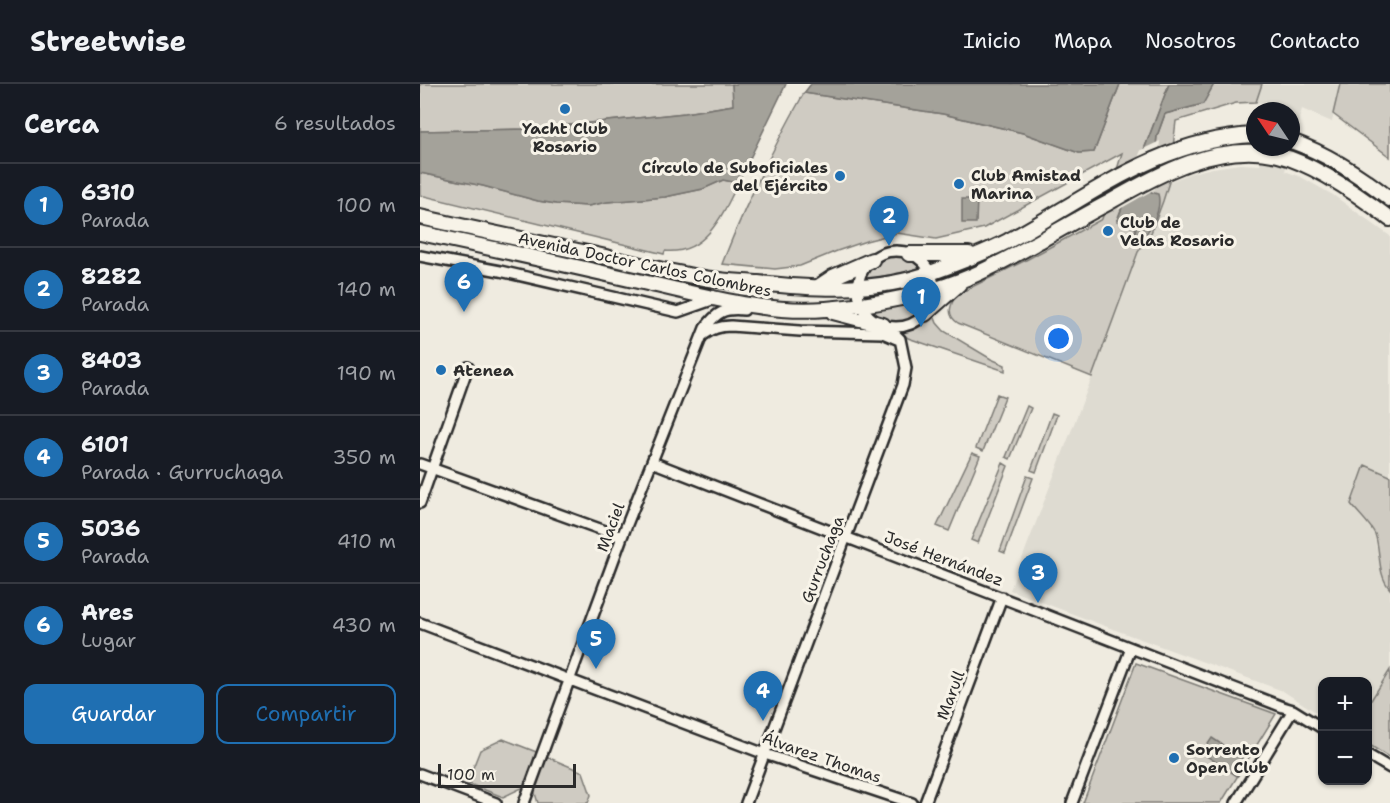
<!DOCTYPE html>
<html lang="es">
<head>
<meta charset="utf-8">
<style>
	body { margin:0; font-family:"Shantell Sans",sans-serif; background:#242831; color:#f1f3f6 }
	.controls { position:absolute; right:18px; bottom:18px; display:grid; overflow:hidden; border-radius:12px; box-shadow:0 2px 4px #0004 }
	.controls button { width:54px; height:54px; display:grid; place-items:center; padding:0; border:0; border-bottom:2px solid #363941; background:#171b24; color:#f1f3f6; font:30px sans-serif }
	.compass { position:absolute; left:826px; top:18px; width:54px; height:54px; border-radius:50%; background:#171b24; box-shadow:0 2px 4px #0004; rotate:305deg }
	.scale { position:absolute; left:18px; bottom:15px; width:138px; box-sizing:border-box; padding-left:6px; border:3px solid #2b2b2b; border-top:0; font-size:16px; line-height:21px; white-space:nowrap; color:#2b2b2b; -webkit-text-stroke:4px #f7f3e8; paint-order:stroke }
	.you { position:absolute; left:639px; top:255px; width:21px; height:21px; margin:-15px; border:4px solid #fff; border-radius:50%; background:#1a73e8; box-shadow:0 0 0 9px #1a73e833 }
	.badge { display:grid; place-items:center; width:39px; height:39px; border-radius:50%; background:#1f6fb2; color:#fff; font-size:20px; font-weight:700 }
	.pin { position:absolute; translate:-50% -50px; filter:drop-shadow(0 2px 3px #0008) }
	.pin::after { content:''; position:absolute; top:32px; width:21px; height:18px; background:inherit; clip-path:polygon(0 0,100% 0,50% 100%) }
	.list { margin:0; padding:0; list-style:none }
	h2 { display:flex; justify-content:space-between; align-items:center; height:78px; margin:0; padding:0 24px; font-size:26px }
	h2 small { font-size:20px; font-weight:400; color:#9ea1a6 }
	.list li { display:grid; grid-template-columns:39px 1fr auto; gap:18px; align-items:center; box-sizing:border-box; height:84px; padding:0 24px; border-top:2px solid #363941 }
	.list b { display:block; font-size:22px; white-space:nowrap }
	.list p { margin:0; font-size:20px; white-space:nowrap; color:#9ea1a6 }
	.list em { font-size:20px; font-style:normal; color:#9ea1a6 }
	.actions { display:flex; gap:12px; padding:18px 24px }
	.actions a { flex:1; padding:14px 0; border:2px solid #1f6fb2; border-radius:12px; text-align:center; font-size:21px; color:#1f6fb2 }
	.actions .main { background:#1f6fb2; color:#fff }
	.map { position:relative; flex:none; width:970px; height:719px; overflow:hidden }
	header { display:flex; align-items:center; gap:36px; box-sizing:border-box; height:84px; padding:0 30px; background:#171b24; border-bottom:2px solid #363941 }
	header strong { font-size:28px }
	nav { display:flex; gap:33px; margin-inline-start:auto; font-size:21px }
	main { display:flex }
	aside { flex:1; background:#171b24 }
	.map>svg:first-child { display:block }
</style>
</head>
<body>
<header>
<strong>Streetwise</strong>
<nav><a>Inicio</a><a>Mapa</a><a>Nosotros</a><a>Contacto</a></nav>
</header>
<main>
<aside>
<h2>Cerca<small>6 resultados</small></h2>
<ul class="list">
<li><span class="badge">1</span><div><b>6310</b><p>Parada</p></div><em>100 m</em></li>
<li><span class="badge">2</span><div><b>8282</b><p>Parada</p></div><em>140 m</em></li>
<li><span class="badge">3</span><div><b>8403</b><p>Parada</p></div><em>190 m</em></li>
<li><span class="badge">4</span><div><b>6101</b><p>Parada · Gurruchaga</p></div><em>350 m</em></li>
<li><span class="badge">5</span><div><b>5036</b><p>Parada</p></div><em>410 m</em></li>
<li><span class="badge">6</span><div><b>Ares</b><p>Lugar</p></div><em>430 m</em></li>
</ul>
<div class="actions"><a class="main">Guardar</a><a>Compartir</a></div>
</aside>
<div class="map">
<svg width="970" height="719" viewBox="0 0 970 719">
	<rect width="100%" height="100%" fill="#efebe0"/>
	<filter id="ink" filterUnits="userSpaceOnUse"><feTurbulence type="fractalNoise" baseFrequency=".0167" numOctaves="2"/><feDisplacementMap in="SourceGraphic" scale="12" xChannelSelector="R" yChannelSelector="G"/><feConvolveMatrix kernelMatrix="1 2 1 2 8 2 1 2 1" color-interpolation-filters="sRGB"/></filter>
	<g filter="url(#ink)">
		<!-- built -->
		<path fill="#dedbd1" d="M842 0H920L912 38 882 25 865 87 881 93 913 111 970 152V392L945 382 931 420 954 449 960 481 966 501 970 505V586L948 621V598H902V632L863 607 690 544 590 506 672 293 718 168 731 149 749 98 771 89 793 84 820 80 840 81 845 63H871V27H855L856 20 836 18Z"/>
		<!-- green -->
		<path fill="#cfcbc2" stroke="#7d7b76" stroke-width="1.5" d="M0 0H312L314 21 265 29 111 45 0 47Z
			M700 0H749L697 136 716 144 731 108 737 52 745 30 782 20 794 0H842L836 18 816 19 756 37 749 98 743 117 731 149 718 168 672 293 538 239C526 231 530 222 536 211L606 176 682 135 702 69 564 144 516 155 477 149 446 157 417 167 380 182 355 185 302 180C325 121 353 64 384 9L523 30 603 49 659 69 674 68Z
			M920 0H970V73L913 30Z
			M0 89 63 102 118 117 136 120 168 122 187 118 245 113 283 105 303 96 318 99C303 130 286 171 245 167L244 170 0 111Z
			M470 171 487 173 502 183 484 188 444 196C446 182 457 174 470 171Z
			M511 211C500 242 469 247 447 224Z
			M511 231 515 234 517 239 524 247 571 275 585 281V287L488 254 481 248 501 240Z
			M577 310 585 313 563 367 556 364Z
			M607 322 611 324 590 375 586 373Z
			M632 329 637 331 616 388 611 386Z
			M552 369 560 372 529 447 517 442Z
			M583 379 588 382 558 459 551 456Z
			M945 381 970 392V505C957 491 961 467 955 450 951 441 937 428 931 420Z
			M607 392 613 394 585 469 580 467Z
			M716 579 856 630 801 719H663Z
			M970 586V674L948 660V621Z
			M83 655 119 669 106 702 83 713 47 699 60 666Z
			M127 673 163 688 171 711 168 719H118L114 706Z"/>
		<!-- water -->
		<path fill="#a4a29a" stroke="#74726e" stroke-width="1.5" d="M312 0H366L318 99 303 96 283 105 245 113 187 118 168 122 136 120 118 117 63 102 0 89V47L111 45 265 29 313 21Z
			M391 0H700L674 68 659 69 603 49 523 30 384 9Z
			M749 0H794L783 20 745 30 737 52 731 108 738 110C743 127 728 150 716 161L713 154 716 144 697 137Z
			M542 115H557L556 139H542Z
			M792 654 827 677 817 692 782 669Z"/>
		<!-- pier -->
		<path fill="#efebe0" d="M740 57 735 105 698 126 721 66Z"/>
		<g fill="none" stroke-linecap="round" stroke-linejoin="round">
			<defs>
				<path id="minor" d="M438 205a38 38 0 1 1 76 0a38 38 0 1 1-76 0Z
					M0 172 80 187 258 228 295 215
					M282 252C292 245 299 242 311 242L380 247 463 249 477 255
					M232 378 863 623 873 626 902 644
					M0 380 202 453
					M0 419 48 283
					M0 539 345 670 492 719
					M948 671 970 684
					M0 690 76 719
					M104 719 202 453 285 244C297 228 304 224 324 226
					M326 719 483 301 486 284 480 255 467 242
					M505 719 582 513
					M652 719 711 564
					M816 719 873 626"/>
				<path id="secondary" d="M871 57C908 70 940 91 970 115
					M0 133C59 146 118 159 177 171 213 179 248 188 284 194 301 197 320 198 338 199 396 205 457 209 513 188 538 179 564 169 588 157 669 113 739 55 835 51
					M0 149C76 165 152 182 227 199 285 212 347 230 406 225 452 221 499 213 542 196 571 185 598 169 625 154 646 142 667 130 688 119 738 90 798 57 858 71 895 80 940 112 970 135
					M489 170H549
					M398 203 413 193 452 176
					M413 228 463 241
					M505 230 539 200"/>
			</defs>
			<!-- minor casing -->
			<use href="#minor" stroke="#2b2b2b" stroke-width="14"/>
			<!-- secondary casing -->
			<use href="#secondary" stroke="#2b2b2b" stroke-width="18"/>
			<!-- minor -->
			<use href="#minor" stroke="#f7f3e8" stroke-width="9"/>
			<!-- secondary -->
			<use href="#secondary" stroke="#f7f3e8" stroke-width="14"/>
		</g>
	</g>
	<!-- markers -->
	<g fill="#1f6fb2" stroke="#f7f3e8" stroke-width="2">
		<circle cx="145" cy="25" r="6"/>
		<circle cx="420" cy="92" r="6"/>
		<circle cx="539" cy="100" r="6"/>
		<circle cx="688" cy="147" r="6"/>
		<circle cx="21" cy="286" r="6"/>
		<circle cx="754" cy="674" r="6"/>
	</g>
	<g text-anchor="middle" stroke-width="6" stroke-linejoin="round" paint-order="stroke">
		<!-- poi labels -->
		<g font-size="16" font-weight="bold" fill="#2b2b2b" stroke="#f7f3e8" text-anchor="start">
			<text x="145" y="50" text-anchor="middle">Yacht Club<tspan x="145" dy="18">Rosario</tspan></text>
			<text x="408" y="89" text-anchor="end">Círculo de Suboficiales<tspan x="408" dy="18">del Ejército</tspan></text>
			<text x="551" y="97">Club Amistad<tspan x="551" dy="18">Marina</tspan></text>
			<text x="700" y="144">Club de<tspan x="700" dy="18">Velas Rosario</tspan></text>
			<text x="33" y="292">Atenea</text>
			<text x="766" y="671">Sorrento<tspan x="766" dy="18">Open Club</tspan></text>
		</g>
		<!-- street labels -->
		<g font-size="16" fill="#2b2b2b" stroke="#f7f3e8">
			<text transform="translate(225 180) rotate(12)" y="6">Avenida Doctor Carlos Colombres</text>
			<text transform="translate(190 443) rotate(-69)" y="6">Maciel</text>
			<text transform="translate(524 474) rotate(21)" y="6">José Hernández</text>
			<text transform="translate(402 475) rotate(-69)" y="6">Gurruchaga</text>
			<text transform="translate(530 611) rotate(-69)" y="6">Marull</text>
			<text transform="translate(402 673) rotate(19)" y="6">Álvarez Thomas</text>
		</g>
	</g>
</svg>
<div class="controls">
<button>+</button>
<button>−</button>
</div>
<svg class="compass" viewBox="-18 -18 36 36"><path d="M0-13l5 13h-10z" fill="#e53935"/><path d="M0 13l5-13h-10z" fill="#9ea1a6"/></svg>
<div class="scale">100 m</div>
<div class="you"></div>
<div class="pin badge" style="left:501px;top:243px">1</div>
<div class="pin badge" style="left:469px;top:162px">2</div>
<div class="pin badge" style="left:618px;top:519px">3</div>
<div class="pin badge" style="left:343px;top:637px">4</div>
<div class="pin badge" style="left:176px;top:585px">5</div>
<div class="pin badge" style="left:44px;top:228px">6</div>
</div>
</main>
</body>
</html>
